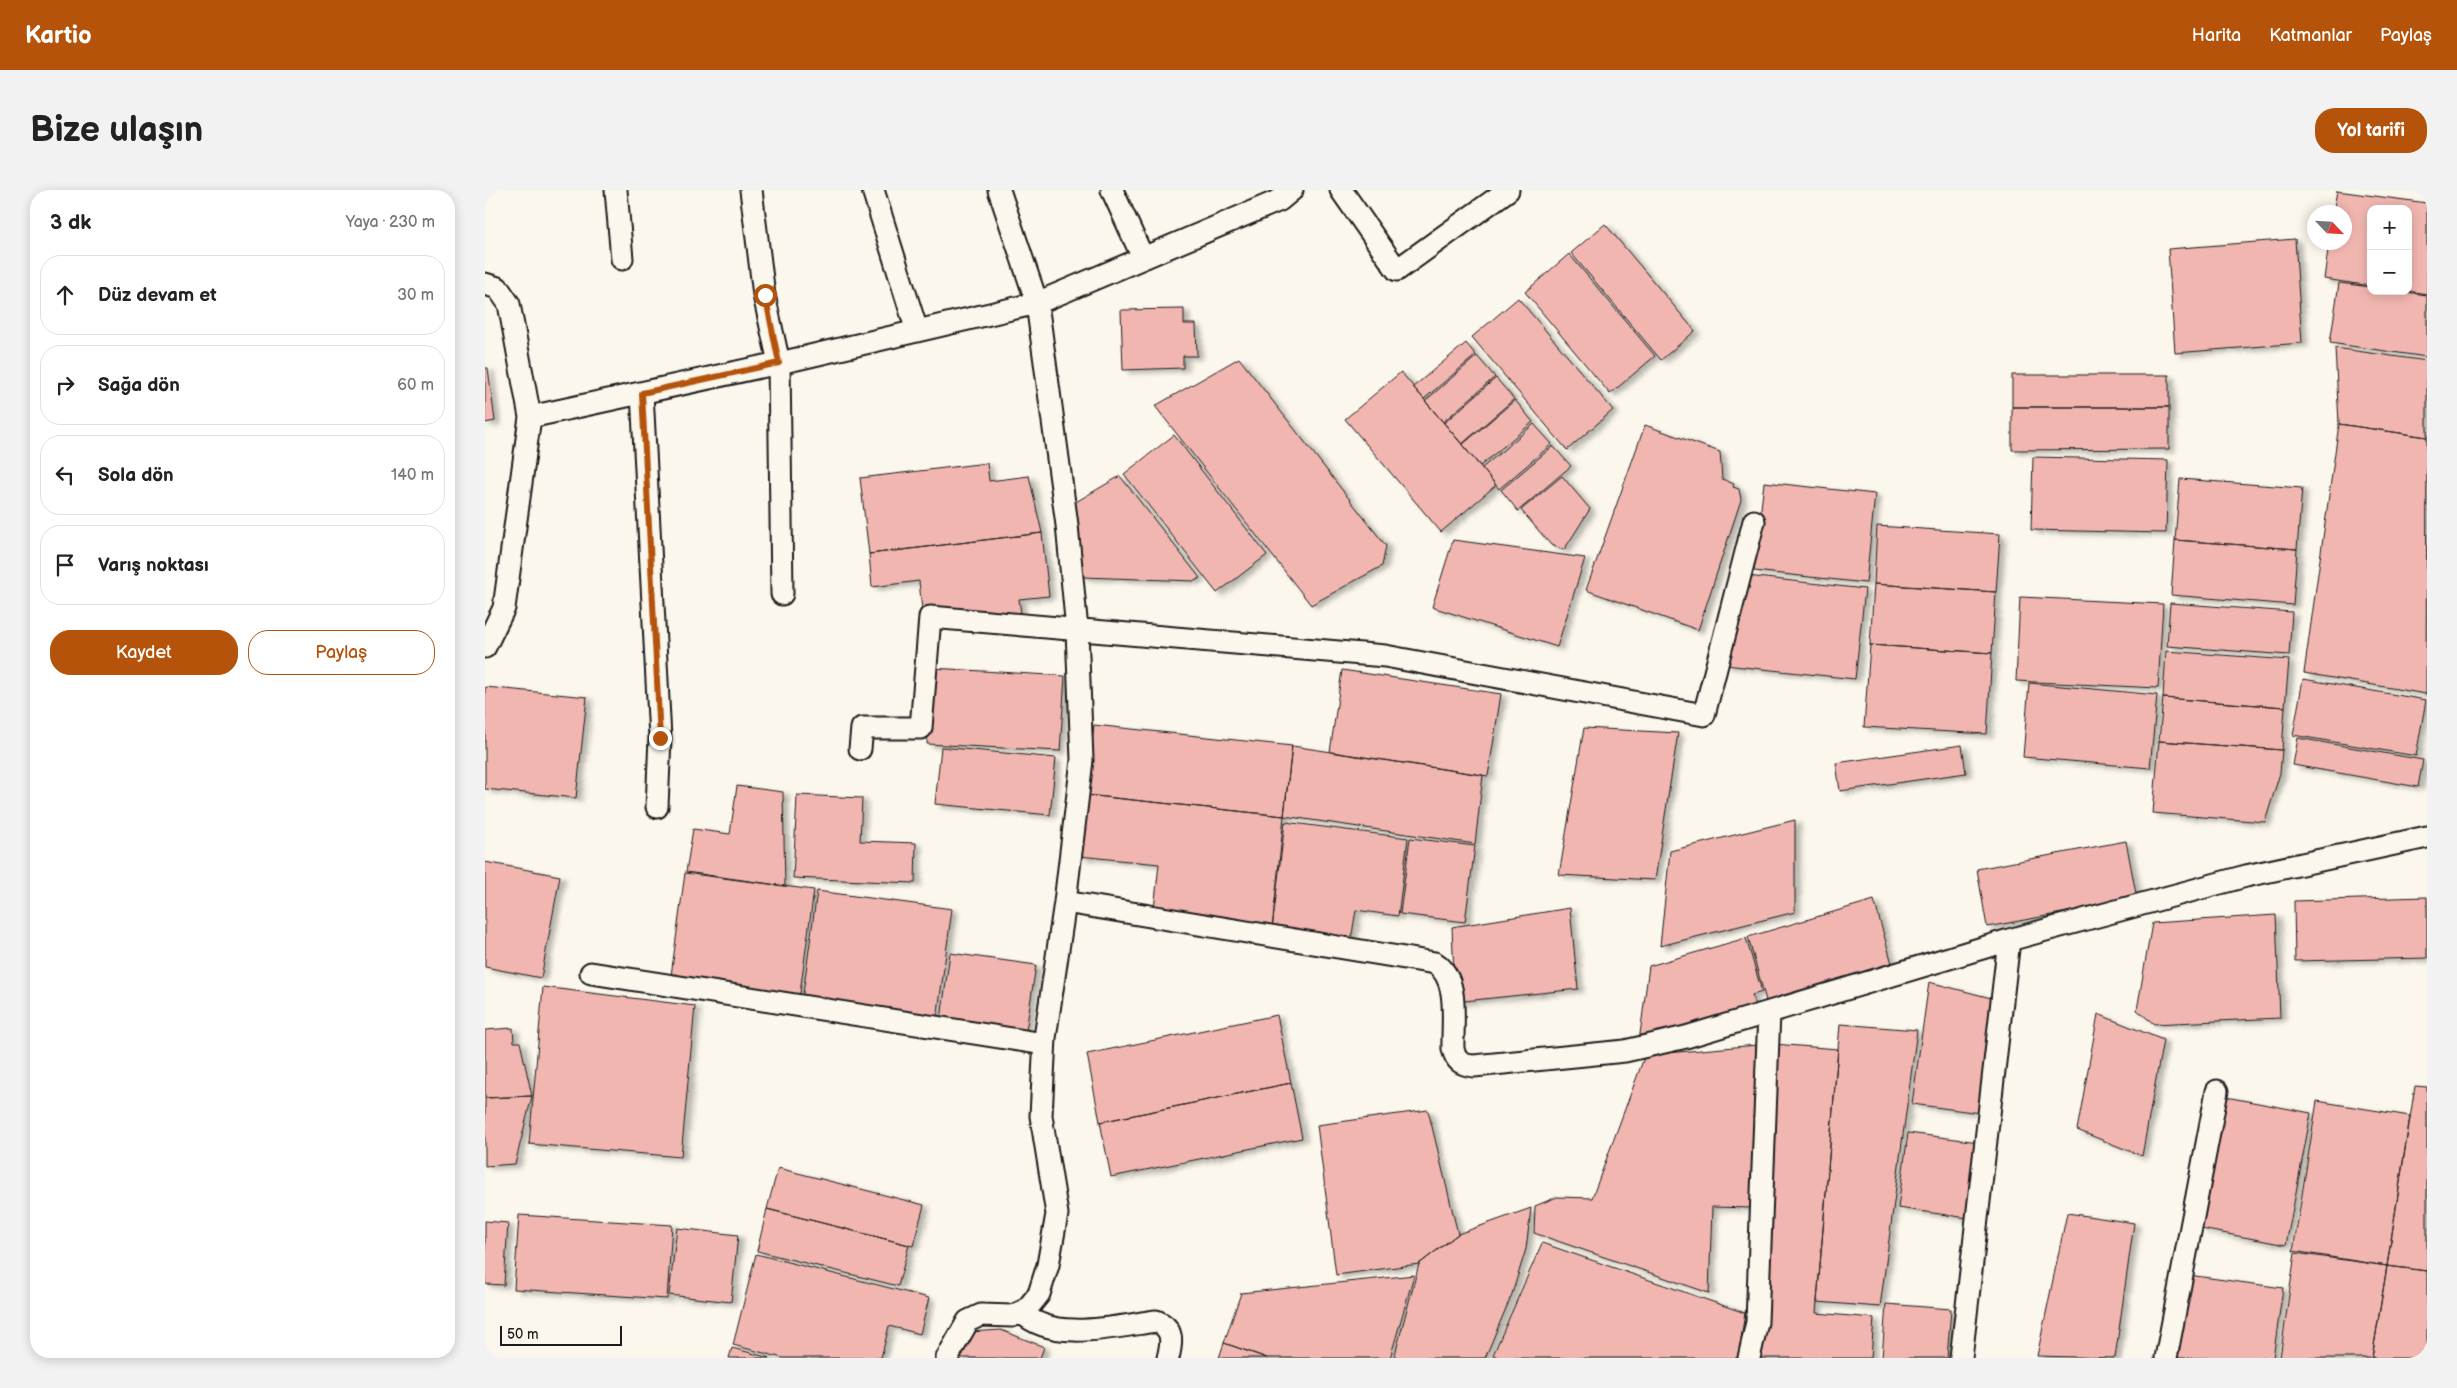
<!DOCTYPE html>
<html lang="tr">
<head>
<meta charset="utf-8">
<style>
	body { margin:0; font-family:"Balsamiq Sans",sans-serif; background:#f2f2f2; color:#222 }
	.controls { position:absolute; right:15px; top:15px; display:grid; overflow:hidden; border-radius:10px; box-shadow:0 2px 12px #0003 }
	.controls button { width:45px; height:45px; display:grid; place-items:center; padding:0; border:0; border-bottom:1px solid #e0e0e0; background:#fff; color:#222; font:25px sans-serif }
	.compass { position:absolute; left:1822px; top:15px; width:45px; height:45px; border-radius:50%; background:#fff; box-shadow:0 2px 12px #0003; rotate:115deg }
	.scale { position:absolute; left:15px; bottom:12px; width:122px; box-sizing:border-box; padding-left:5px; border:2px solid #1c1c1c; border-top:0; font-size:14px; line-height:18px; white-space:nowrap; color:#1c1c1c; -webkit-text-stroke:4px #fbf7ec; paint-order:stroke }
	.stop { position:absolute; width:15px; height:15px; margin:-11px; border:4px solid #b45309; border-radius:50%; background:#fff }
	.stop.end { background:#b45309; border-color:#fff; box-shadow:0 1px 5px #0008 }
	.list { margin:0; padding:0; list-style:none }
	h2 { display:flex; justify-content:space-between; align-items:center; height:65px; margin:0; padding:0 20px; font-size:21px }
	h2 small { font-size:16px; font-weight:400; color:#767676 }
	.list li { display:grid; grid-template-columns:32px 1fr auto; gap:15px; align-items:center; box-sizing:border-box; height:80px; margin:0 10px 10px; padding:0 10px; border:1px solid #e0e0e0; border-radius:20px }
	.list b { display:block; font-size:19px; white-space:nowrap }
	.list em { font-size:16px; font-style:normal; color:#767676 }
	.actions { display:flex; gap:10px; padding:15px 20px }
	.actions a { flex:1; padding:11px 0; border:1px solid #b45309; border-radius:20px; text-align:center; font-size:18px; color:#b45309 }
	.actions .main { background:#b45309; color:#fff }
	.icon { flex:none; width:28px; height:28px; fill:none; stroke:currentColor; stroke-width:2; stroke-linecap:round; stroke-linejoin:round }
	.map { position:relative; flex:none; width:1942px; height:1168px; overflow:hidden; border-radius:20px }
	header { display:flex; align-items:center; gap:30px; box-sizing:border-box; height:70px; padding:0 25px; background:#b45309; color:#fff }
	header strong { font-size:24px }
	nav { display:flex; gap:28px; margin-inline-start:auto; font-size:18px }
	.intro { display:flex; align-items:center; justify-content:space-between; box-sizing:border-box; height:120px; padding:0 30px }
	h1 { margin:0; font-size:35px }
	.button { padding:12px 22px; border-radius:20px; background:#b45309; color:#fff; font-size:18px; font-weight:700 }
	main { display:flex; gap:30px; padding:0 30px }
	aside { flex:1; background:#fff; border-radius:20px; box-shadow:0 2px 12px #0003 }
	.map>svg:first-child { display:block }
</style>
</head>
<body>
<header>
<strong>Kartio</strong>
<nav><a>Harita</a><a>Katmanlar</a><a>Paylaş</a></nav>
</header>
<div class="intro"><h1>Bize ulaşın</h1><a class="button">Yol tarifi</a></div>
<main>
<aside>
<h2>3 dk<small>Yaya · 230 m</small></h2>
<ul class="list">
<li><svg class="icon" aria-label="ahead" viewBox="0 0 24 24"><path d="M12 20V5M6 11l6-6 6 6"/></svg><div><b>Düz devam et</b></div><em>30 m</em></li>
<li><svg class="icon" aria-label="right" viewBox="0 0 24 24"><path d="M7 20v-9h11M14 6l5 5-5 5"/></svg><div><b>Sağa dön</b></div><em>60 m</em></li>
<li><svg class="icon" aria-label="left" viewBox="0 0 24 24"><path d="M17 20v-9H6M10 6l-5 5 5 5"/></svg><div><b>Sola dön</b></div><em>140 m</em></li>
<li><svg class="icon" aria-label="arrive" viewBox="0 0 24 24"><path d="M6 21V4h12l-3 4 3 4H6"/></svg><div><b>Varış noktası</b></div></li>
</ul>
<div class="actions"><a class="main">Kaydet</a><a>Paylaş</a></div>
</aside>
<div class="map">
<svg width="1942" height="1168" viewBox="0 0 1942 1168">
	<defs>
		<filter id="shadow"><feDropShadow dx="5.5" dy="3" stdDeviation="2.5" flood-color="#0004"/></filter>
	</defs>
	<rect width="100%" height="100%" fill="#fbf7ec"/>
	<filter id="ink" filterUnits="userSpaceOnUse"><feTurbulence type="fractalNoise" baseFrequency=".02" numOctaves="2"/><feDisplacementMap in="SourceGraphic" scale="10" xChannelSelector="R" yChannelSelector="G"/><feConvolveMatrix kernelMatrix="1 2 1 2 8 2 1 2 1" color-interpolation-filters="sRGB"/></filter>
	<g filter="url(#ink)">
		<!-- building -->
		<path fill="#f2b6b0" stroke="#1c1c1c" filter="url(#shadow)" d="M1852 1 1942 13V104L1923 101V19H1886V96L1839 89 1844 52H1860V22H1848Z
			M1120 34 1210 141 1176 170 1086 63Z
			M1810 49 1817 153 1690 163 1683 59Z
			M1084 64 1170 166 1125 204 1040 102Z
			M1854 93 1886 97V101H1913L1942 105V167L1845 153Z
			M1033 108 1128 220 1082 260 987 147Z
			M699 119V134H711L712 166H698V178L638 180 636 120Z
			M981 153 991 165 939 209 928 197Z
			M1850 158 1942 171V247L1854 234Z
			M992 166 1010 187 958 232 940 211Z
			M754 168 901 356 897 376 826 415 670 216Z
			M0 178H3L10 231 0 233Z
			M916 182 1011 295 956 342 860 229Z
			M1527 185H1684V217H1527Z
			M1011 188 1029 209 977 254 959 233Z
			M1030 210 1048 232 995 276 977 255Z
			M1527 217H1684V259L1527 260Z
			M1049 234 1067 254 1014 299 997 278Z
			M1854 234 1942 247 1941 504 1819 483Z
			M1160 235 1235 262 1237 289 1249 294 1248 297 1254 299 1256 310 1213 440 1101 400Z
			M689 245 782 365 732 403 639 284Z
			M1068 256 1086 276 1033 321 1016 300Z
			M1548 267 1683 270 1681 343 1546 340Z
			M502 273 504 291 544 286 557 343 384 364 375 288Z
			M635 286 715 388 710 391 598 387 592 379 584 316Z
			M1077 286 1105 319 1079 360 1066 355 1036 320Z
			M1695 289 1817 298 1812 359 1690 350Z
			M1279 292 1390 304 1381 393 1269 381Z
			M1392 336 1515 344 1511 402 1389 394Z
			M557 343 564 406 534 409 537 431 437 420 434 391 387 397 384 364Z
			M968 350 1100 368 1072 457 947 417Z
			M1690 350 1812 359 1808 415 1686 405Z
			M1262 386 1380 399 1370 489 1240 475Z
			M1389 394 1511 402 1507 463 1385 455Z
			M1535 407 1678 414 1673 498 1531 491Z
			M1685 413 1807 422 1804 465 1682 456Z
			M1385 455 1507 463 1502 544 1379 537Z
			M1681 461 1804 470 1800 517 1678 508Z
			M447 478 580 486 575 561 442 554Z
			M857 480 1016 504 1003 586 845 562Z
			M1818 489 1941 510 1931 566 1808 545Z
			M1544 493 1672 505 1665 578 1538 567Z
			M0 497 102 507 91 608 0 599Z
			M1678 508 1800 517 1797 560 1674 551Z
			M609 535 807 556 799 626 601 605Z
			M1099 538 1193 543 1170 690 1074 685Z
			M1813 548 1938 570 1933 597 1808 575Z
			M1674 551 1797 560 1795 583 1780 632 1668 623Z
			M1477 555 1481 583 1355 601 1351 573Z
			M807 556 998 585 990 654 799 626Z
			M456 557 571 568 565 625 450 614Z
			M252 596 298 602 300 696 201 682 208 639 245 644Z
			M312 605 377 608 375 651 431 653 430 693 308 688Z
			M601 605 799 626 787 739 669 719 674 674 594 666Z
			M1310 630V722L1175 756 1185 661Z
			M800 632 923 648 913 726 871 720 866 750 787 739Z
			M925 648 990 656 980 732 915 724Z
			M1641 651 1652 709 1502 737 1492 679Z
			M0 672 75 686 56 788 0 777Z
			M200 683 329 700 314 810 185 793Z
			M332 701 467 719 452 829 317 811Z
			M1942 707V768L1810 771 1809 711Z
			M1389 710 1408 777 1282 814 1263 747Z
			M1085 718 1093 799 970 812 967 737Z
			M1791 725 1795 828 1669 834 1652 820 1667 733Z
			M1261 748 1277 802 1267 805 1270 817 1154 852 1164 776Z
			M465 763 551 775 541 841 456 829Z
			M1444 792 1510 809 1495 923 1427 914Z
			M58 797 210 816 196 967 44 954Z
			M1613 824 1678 850 1657 966 1592 940Z
			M792 825 806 893 615 932 602 864Z
			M1355 834 1432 840 1395 1117 1332 1112Z
			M28 838 29 852H35L47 906 0 908V840Z
			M1288 854 1353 859 1331 1123 1389 1128 1386 1168H1273Z
			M1272 855 1266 1018 1227 1017 1224 1103 1049 1043 1050 1016 1072 1007 1107 1008 1160 865Z
			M806 893 817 948 626 987 615 932Z
			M1930 896 1942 897V1081L1902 1076Z
			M47 906 30 974 0 976V908Z
			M1741 907 1826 923 1801 1055 1716 1039Z
			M1832 911 1925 926 1902 1076 1808 1061Z
			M943 920 973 1044 934 1074 851 1085 832 935Z
			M1423 943 1494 952 1483 1028 1413 1018Z
			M293 978 439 1015 428 1056 282 1019Z
			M1046 1018 1041 1059 1027 1104 1000 1168H909L934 1074 973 1044Z
			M282 1019 424 1055 413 1096 272 1061Z
			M1582 1023 1649 1033 1630 1168 1552 1166Z
			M34 1025 187 1035 182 1109 29 1099Z
			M0 1031 23 1033 19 1095 0 1094Z
			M192 1038 253 1045 246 1112 184 1105Z
			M1057 1053 1260 1123 1253 1168H1015L1008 1165Z
			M1810 1063 1902 1076 1887 1168H1795Z
			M271 1064 444 1108 435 1144 404 1136 396 1168H298L248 1155Z
			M1902 1076 1942 1081V1168H1887Z
			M929 1085 905 1168H782L739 1153 756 1103Z
			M1703 1085 1798 1098 1788 1168H1691Z
			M1401 1114 1466 1119 1462 1168H1397Z
			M516 1140 559 1157 555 1168H474L484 1142Z
			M739 1153 782 1168H734Z
			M247 1158 285 1168H244Z"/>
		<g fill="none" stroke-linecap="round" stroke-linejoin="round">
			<defs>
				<path id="minor" d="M131 0 137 69
					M266 0 279 105 294 173 297 404
					M388 0 432 141
					M627 0 658 68
					M856 0 912 80 1023 0
					M0 94 13 98 24 114 45 227
					M157 203 175 548 172 617
					M0 457 19 418 45 227 312 169 552 113 795 10 807 0
					M375 559 377 538H436L445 427 900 466 1219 525 1269 331
					M580 712 950 773C975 789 967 832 968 859 971 871 976 875 989 876L1140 861 1201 847 1524 750 1761 686 1942 647
					M106 783 559 854
					M536 1122C568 1153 632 1136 671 1131 689 1138 687 1152 683 1168
					M462 1168 483 1131 496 1125 527 1126 541 1120 554 1104 563 1075 572 1024 556 926 560 848 580 712 597 570 592 440 582 335 552 113 514 0
					M1264 1168 1272 1132 1284 822
					M1476 1168 1524 750
					M1681 1168 1732 901"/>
			</defs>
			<!-- minor casing -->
			<use href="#minor" stroke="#1c1c1c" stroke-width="25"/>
			<!-- minor -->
			<use href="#minor" stroke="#fbf7ec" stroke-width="21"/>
		</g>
	</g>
	<g fill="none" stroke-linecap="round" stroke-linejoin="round" filter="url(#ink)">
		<!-- route -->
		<path stroke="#b45309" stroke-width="6" d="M175 548 157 203 294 173 280 105"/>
	</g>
</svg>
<div class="controls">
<button>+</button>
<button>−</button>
</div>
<svg class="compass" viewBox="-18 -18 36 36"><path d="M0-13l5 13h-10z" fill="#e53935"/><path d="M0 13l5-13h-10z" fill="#767676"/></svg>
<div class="scale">50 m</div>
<div class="stop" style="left:280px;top:105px"></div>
<div class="stop end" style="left:175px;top:548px"></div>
</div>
</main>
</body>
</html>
